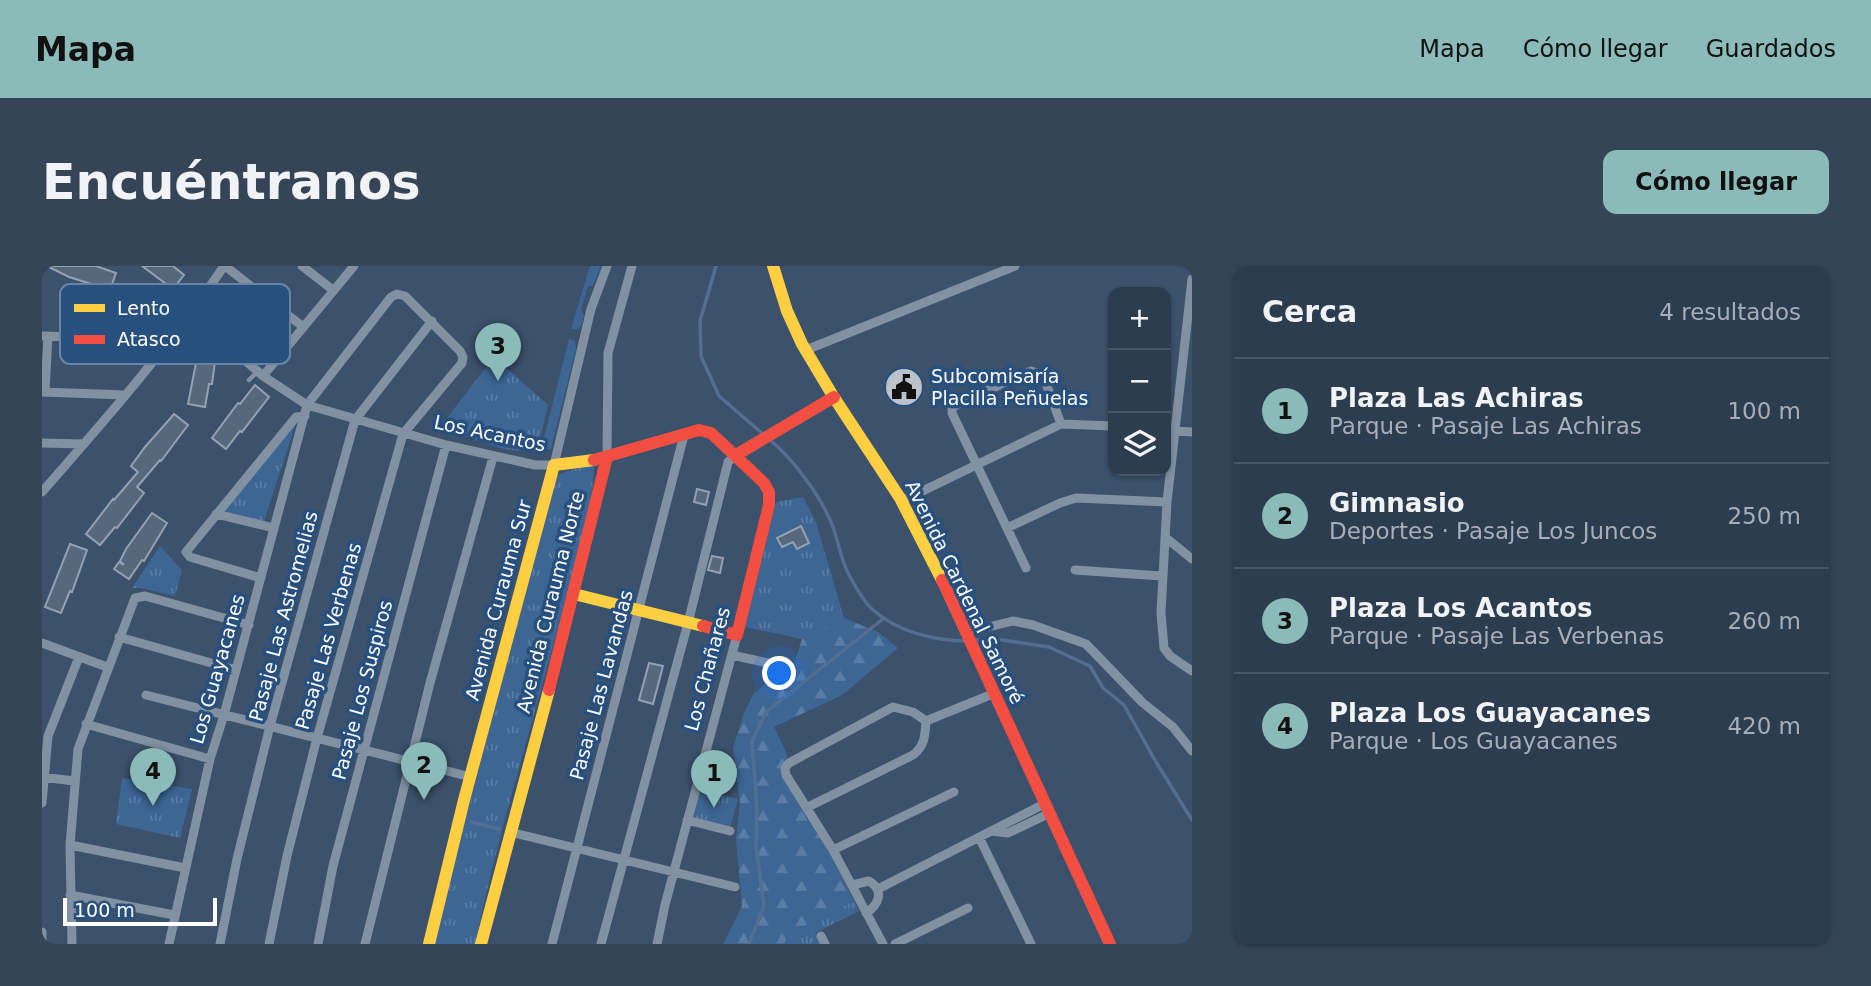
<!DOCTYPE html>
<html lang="es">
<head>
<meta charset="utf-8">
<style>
	body { margin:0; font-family:"DejaVu Sans",sans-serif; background:#354457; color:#f1f3f6 }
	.controls { position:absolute; right:21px; top:21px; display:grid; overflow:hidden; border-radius:14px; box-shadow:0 2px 5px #0004 }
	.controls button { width:63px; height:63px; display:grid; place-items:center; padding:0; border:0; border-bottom:2px solid #485667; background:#2d3d50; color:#f1f3f6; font:35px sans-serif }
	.scale { position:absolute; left:21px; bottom:18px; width:154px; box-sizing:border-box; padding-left:7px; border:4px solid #fff; border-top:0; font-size:19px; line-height:24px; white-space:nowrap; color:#fff; -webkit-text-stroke:5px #28507f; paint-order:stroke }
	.you { position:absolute; left:738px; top:408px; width:24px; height:24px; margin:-18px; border:5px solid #fff; border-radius:50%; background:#1a73e8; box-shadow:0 0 0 10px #1a73e833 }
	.badge { display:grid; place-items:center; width:46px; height:46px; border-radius:50%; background:#8bbbb9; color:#111; font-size:23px; font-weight:700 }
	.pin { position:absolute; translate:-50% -58px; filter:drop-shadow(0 2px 4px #0008) }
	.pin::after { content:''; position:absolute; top:37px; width:24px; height:21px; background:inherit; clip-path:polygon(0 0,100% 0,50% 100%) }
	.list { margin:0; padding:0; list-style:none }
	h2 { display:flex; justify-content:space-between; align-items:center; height:91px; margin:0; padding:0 28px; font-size:30px }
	h2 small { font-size:23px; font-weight:400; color:#a7aeb7 }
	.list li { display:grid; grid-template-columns:46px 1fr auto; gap:21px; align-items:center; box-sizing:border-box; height:105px; padding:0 28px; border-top:2px solid #485667 }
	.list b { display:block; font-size:26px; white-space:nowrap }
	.list p { margin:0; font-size:23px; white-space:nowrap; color:#a7aeb7 }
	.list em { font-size:23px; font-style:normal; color:#a7aeb7 }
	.icon { flex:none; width:38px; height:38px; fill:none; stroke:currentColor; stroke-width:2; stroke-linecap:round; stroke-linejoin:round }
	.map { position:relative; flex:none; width:1150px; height:678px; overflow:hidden; border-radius:14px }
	header { display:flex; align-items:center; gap:42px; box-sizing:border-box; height:98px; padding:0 35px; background:#8bbbb9; color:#111 }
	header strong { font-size:33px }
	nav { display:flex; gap:38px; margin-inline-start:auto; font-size:24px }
	.intro { display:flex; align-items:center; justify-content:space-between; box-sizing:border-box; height:168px; padding:0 42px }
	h1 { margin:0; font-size:49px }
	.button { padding:18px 32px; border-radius:14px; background:#8bbbb9; color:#111; font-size:24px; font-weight:700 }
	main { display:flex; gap:42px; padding:0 42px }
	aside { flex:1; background:#2d3d50; border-radius:14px; box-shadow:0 2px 5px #0004 }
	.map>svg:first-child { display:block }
</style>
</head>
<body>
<header>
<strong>Mapa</strong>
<nav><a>Mapa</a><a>Cómo llegar</a><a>Guardados</a></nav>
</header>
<div class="intro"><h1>Encuéntranos</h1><a class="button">Cómo llegar</a></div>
<main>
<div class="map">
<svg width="1150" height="678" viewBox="0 0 1150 678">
	<defs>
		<pattern id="forest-firs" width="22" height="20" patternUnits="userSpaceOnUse" patternTransform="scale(1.75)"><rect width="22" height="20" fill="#3d6695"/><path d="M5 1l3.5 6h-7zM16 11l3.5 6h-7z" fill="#5a7da5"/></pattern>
		<pattern id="park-tufts" width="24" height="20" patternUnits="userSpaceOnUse" patternTransform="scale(1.75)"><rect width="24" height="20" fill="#3d6695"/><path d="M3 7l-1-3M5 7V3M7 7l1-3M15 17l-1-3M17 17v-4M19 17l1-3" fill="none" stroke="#5a7da5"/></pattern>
	</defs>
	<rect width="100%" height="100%" fill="#3c516b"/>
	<!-- grass -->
	<path fill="#3d6695" d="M548 0H559L551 20H546L539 44 542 49 540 58 536 63H529Z
		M527 73 533 75 534 82 509 183H499Z"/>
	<!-- forest -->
	<path fill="url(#forest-firs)" d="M802 352 836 366 856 382 800 429 732 461 745 488 741 512 787 585 812 635 747 668 742 678H681L700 640 694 573 698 537 691 482 702 447 712 427 753 395 760 373Z"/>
	<!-- park -->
	<path fill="url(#park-tufts)" d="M452 91 506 139 495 186 461 183 398 161Z
		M254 157 222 255 182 246Z
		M545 199 552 201C551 245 531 304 520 347 491 457 456 566 433 678H393L406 619 515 209Z
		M761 231 774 256 802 352 760 373 703 361 734 236Z
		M118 280 140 304 133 330 99 322H90Z
		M80 512 150 523 138 572 74 558Z
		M655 523 696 533 688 562 647 552Z
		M812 635 817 645 773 667 778 678H742L747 668Z"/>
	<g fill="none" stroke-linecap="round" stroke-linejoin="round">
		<!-- stream -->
		<path stroke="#536e8f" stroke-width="3.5" d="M674 0 658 55 659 90 677 130 722 169
			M728 174C751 193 777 228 789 256 796 272 798 291 806 307 812 318 821 335 830 343 855 366 893 375 926 375
			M933 374H960L1007 381 1048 400 1061 422 1082 439 1114 496 1150 554
			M429 556 457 563
			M707 678 722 640 714 580 715 542 710 475 724 446 842 352"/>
	</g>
	<!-- building -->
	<path fill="#57687d" stroke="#95a1b0" stroke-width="2" d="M5 0H54L74 7 68 24 27 11Z
		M100 0H131L142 9 131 23Z
		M159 71 176 74 170 118H167L163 141 146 138Z
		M213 119 227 131 200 166 198 165 184 183 170 172 196 137 198 138Z
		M132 148 146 159 119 195 118 194 95 221 102 227 75 262 73 261 58 279 44 268 71 233 72 234 96 206 89 200 103 181Z
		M655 223 667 226 664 239 652 236Z
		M110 247 125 257 102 295 100 294 87 313 72 303 77 296 82 299 78 295 84 283Z
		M759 260 767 277 755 283 751 276 740 281 735 272Z
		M28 278 45 284 30 326 28 325 19 347 3 341Z
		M670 290 681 292 678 307 666 304Z
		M607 397 621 400 611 438 597 434Z
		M671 487 688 492 683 508 666 504Z"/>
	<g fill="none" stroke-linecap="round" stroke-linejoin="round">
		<!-- lane -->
		<path stroke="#8291a1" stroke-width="4.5" d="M132 39 146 50
			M81 43V72
			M121 84 133 95
			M207 114 215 106"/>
		<!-- street -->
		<path stroke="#8291a1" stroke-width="9" d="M183 0 260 60
			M260 0 291 24
			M1150 13 1125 236 1119 347 1122 382 1128 390 1150 405
			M156 39 181 57 205 96 221 110 265 139 404 179 493 199H512L549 43 565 0
			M0 70 128 74
			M764 84 973 0
			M221 110 312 0
			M0 126 83 129
			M3 126 6 70
			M1070 160 1071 145
			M1124 164 1150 166
			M0 177 42 178
			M565 191 566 87 590 0
			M0 226C64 153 128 80 182 0
			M860 235 1019 158 1071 160
			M174 248 232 262
			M965 262 1018 237 1034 232 1125 236
			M1123 271 1150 293
			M984 302 910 147V142L917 137 989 105 1001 109 1019 158
			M1033 304 1119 310
			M219 312 148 291 144 286 254 151 263 150
			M926 366 971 355 991 359 1044 378 1101 437 1131 461 1150 485
			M77 371 194 404
			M0 377 65 401
			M690 389 739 400
			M104 429 429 511
			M884 455 953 427
			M44 458 168 493
			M0 511 32 515
			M0 537 6 470 37 391
			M766 541 871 489C883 480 883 469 884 455
			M645 554 688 565
			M949 565 966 567 1006 548
			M468 566 693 621
			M937 571 989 678
			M28 579 143 602
			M791 584 912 526
			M810 619 827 615C842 624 838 638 824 647
			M836 623 1002 538
			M28 629 132 649
			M0 666V678
			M779 670 783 678
			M30 678 28 579 36 483 93 332 103 330 207 359
			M127 678 168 493 182 449 265 139 349 31 355 28 363 30 418 85 421 91 420 97 361 168 275 472 245 590 227 678
			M178 678 195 593 228 460 313 154 390 55
			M276 678 291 600 404 179
			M323 678 388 417 451 191
			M510 678 642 169
			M559 678 646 357 686 196 694 189
			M615 678 623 639 695 369
			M841 678 791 584 744 509 743 502 747 497 851 441 871 446 884 455
			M853 678 926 642"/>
		<!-- slow -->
		<path stroke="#ffcf43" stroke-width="12" d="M731 0 745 45 760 78 791 130 858 232 900 314
			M532 328 661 360
			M387 678 422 534 512 199 552 194
			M439 678 507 424"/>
		<!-- jam -->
		<path stroke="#f24e42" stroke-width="12" d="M694 189 792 131
			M552 194 657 164 669 167 722 217 727 226V239L695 369 661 360
			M900 314 1068 678
			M507 424 565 191"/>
	</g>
	<!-- icons -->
	<defs>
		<symbol id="civic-disc" viewBox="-11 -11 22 22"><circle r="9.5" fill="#bbc2cb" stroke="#28507f"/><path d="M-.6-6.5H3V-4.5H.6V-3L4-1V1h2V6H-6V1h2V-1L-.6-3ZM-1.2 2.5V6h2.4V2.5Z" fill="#111"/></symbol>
	</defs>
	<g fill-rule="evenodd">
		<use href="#civic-disc" x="840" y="99" width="44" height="44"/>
	</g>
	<g text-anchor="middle" stroke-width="7" stroke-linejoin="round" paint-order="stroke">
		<!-- poi labels -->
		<g font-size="19" fill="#fff" stroke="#28507f" text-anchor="start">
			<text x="889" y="117">Subcomisaría<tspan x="889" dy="22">Placilla Peñuelas</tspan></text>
		</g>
		<!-- street labels -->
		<g font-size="19" fill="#fff" stroke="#28507f">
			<text transform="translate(448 167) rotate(12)" y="7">Los Acantos</text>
			<text transform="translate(923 326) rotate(64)" y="7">Avenida Cardenal Samoré</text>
			<text transform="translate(456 334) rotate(-75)" y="7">Avenida Curauma Sur</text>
			<text transform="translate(508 336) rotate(-76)" y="7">Avenida Curauma Norte</text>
			<text transform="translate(241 350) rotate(-75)" y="7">Pasaje Las Astromelias</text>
			<text transform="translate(286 370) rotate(-74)" y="7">Pasaje Las Verbenas</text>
			<text transform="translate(175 403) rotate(-74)" y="7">Los Guayacanes</text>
			<text transform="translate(665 403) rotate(-75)" y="7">Los Chañares</text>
			<text transform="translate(559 419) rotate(-75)" y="7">Pasaje Las Lavandas</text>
			<text transform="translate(320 424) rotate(-75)" y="7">Pasaje Los Suspiros</text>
		</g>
	</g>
	<!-- legend -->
	<rect x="18" y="18" width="230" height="80" rx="10" fill="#28507f" stroke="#6884a5" stroke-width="2"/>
	<rect x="32" y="38" width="31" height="8" fill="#ffcf43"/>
	<rect x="32" y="69" width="31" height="9" fill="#f24e42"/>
	<g font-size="19" fill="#fff">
		<text x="75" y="49">Lento</text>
		<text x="75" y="80">Atasco</text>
	</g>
</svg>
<div class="controls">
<button>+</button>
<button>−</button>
<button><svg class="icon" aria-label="layers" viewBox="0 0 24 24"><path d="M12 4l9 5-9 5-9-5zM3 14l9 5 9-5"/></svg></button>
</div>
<div class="scale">100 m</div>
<div class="you"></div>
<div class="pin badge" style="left:672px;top:542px">1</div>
<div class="pin badge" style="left:382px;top:534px">2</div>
<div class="pin badge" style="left:456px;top:115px">3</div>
<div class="pin badge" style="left:111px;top:540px">4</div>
</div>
<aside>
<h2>Cerca<small>4 resultados</small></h2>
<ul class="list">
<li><span class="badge">1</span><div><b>Plaza Las Achiras</b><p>Parque · Pasaje Las Achiras</p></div><em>100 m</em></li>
<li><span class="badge">2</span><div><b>Gimnasio</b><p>Deportes · Pasaje Los Juncos</p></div><em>250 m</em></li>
<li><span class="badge">3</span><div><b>Plaza Los Acantos</b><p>Parque · Pasaje Las Verbenas</p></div><em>260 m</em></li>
<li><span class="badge">4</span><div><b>Plaza Los Guayacanes</b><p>Parque · Los Guayacanes</p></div><em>420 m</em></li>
</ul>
</aside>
</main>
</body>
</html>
